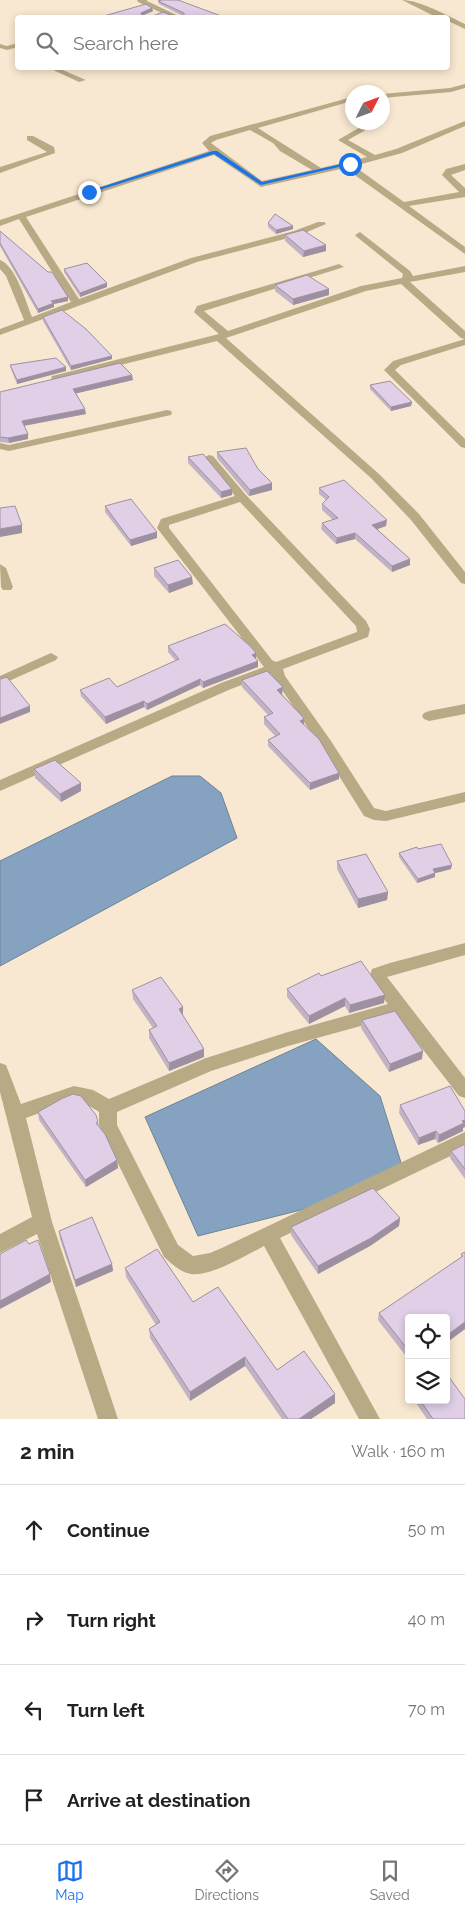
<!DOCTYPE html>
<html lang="en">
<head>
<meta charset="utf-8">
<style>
	body { margin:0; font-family:Raleway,sans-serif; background:#f6f6f6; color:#222 }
	.controls { position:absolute; right:15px; bottom:15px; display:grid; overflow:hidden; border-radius:5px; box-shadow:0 2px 8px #0003 }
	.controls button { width:45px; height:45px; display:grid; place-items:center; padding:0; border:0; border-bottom:1px solid #e0e0e0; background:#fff; color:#222; font:25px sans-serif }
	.compass { position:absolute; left:345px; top:85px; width:45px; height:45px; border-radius:50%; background:#fff; box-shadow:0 2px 8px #0003; rotate:48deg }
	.stop { position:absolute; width:15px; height:15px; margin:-11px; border:4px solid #1a73e8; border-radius:50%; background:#fff }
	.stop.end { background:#1a73e8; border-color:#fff; box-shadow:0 1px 5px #0008 }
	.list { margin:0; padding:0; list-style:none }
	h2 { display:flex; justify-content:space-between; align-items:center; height:65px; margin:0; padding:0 20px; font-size:21px }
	h2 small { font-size:16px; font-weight:400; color:#767676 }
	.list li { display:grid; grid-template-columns:32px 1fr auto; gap:15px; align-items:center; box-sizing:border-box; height:90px; padding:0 20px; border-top:1px solid #e0e0e0 }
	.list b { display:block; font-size:19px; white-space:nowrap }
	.list em { font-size:16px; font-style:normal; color:#767676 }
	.icon { flex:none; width:28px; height:28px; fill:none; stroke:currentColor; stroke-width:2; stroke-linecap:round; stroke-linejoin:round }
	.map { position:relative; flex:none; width:465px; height:1419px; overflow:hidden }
	.search { position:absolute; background:#fff; box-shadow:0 2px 8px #0003; left:15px; right:15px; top:15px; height:55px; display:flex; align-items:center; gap:12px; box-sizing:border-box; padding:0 18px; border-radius:5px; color:#767676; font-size:19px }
	.sheet { height:425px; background:#fff }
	nav { display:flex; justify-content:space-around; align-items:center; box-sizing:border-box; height:70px; border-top:1px solid #e0e0e0; background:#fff; font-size:14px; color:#767676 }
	nav a { display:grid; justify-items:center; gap:2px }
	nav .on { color:#1a73e8 }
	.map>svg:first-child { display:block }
</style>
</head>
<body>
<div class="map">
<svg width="465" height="1419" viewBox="0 0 465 1419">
	<rect width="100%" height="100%" fill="#f8e8d1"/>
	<!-- water -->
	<path fill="#85a3c1" stroke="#6f8295" d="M172 776H200L221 793 237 838 0 966V861Z
		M316 1039 380 1096 403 1169 372 1192 198 1236 145 1117Z"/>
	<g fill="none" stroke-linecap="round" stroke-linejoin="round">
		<!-- minor -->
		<path fill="#b9aa86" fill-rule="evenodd" d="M137 0H147V1L183 18H173L138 2Z
			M402 0C420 0 448 16 465 24V29L448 21V18H438Z
			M18 43V47L7 50 0 48V44L7 46Z
			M49 68H58L86 80 79 82Z
			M465 84V88L451 92 382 98V94L450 88Z
			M352 97V101L258 128 321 168 367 157 338 140 369 122 378 123 348 140 375 155 396 149 465 121V126L402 153 354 166 404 202 459 192 442 175 446 169 465 164V170L451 175 465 188V197L409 206 465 247V254L345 168 261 187 214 155 26 217 79 299 191 258 294 231 318 222H324L326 224 300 235 197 262 0 335V329L24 320 6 276 0 269V260C16 266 26 302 32 317L71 302 19 219 0 226V220L209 151 202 143 210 136ZM250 130 273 143 280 151 312 170 262 181 211 143 216 140Z
			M27 136H33L54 147 55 153 0 173V167L47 152 27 140Z
			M360 232 410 271 413 276 465 266V272L410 282 465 331V345L401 365 395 370 465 439V448L461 447 384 370 393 361 465 339 461 338 401 284 366 291 226 338 379 474 419 514 465 572V584L461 583 411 520 371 478 217 341 56 381 51 378 52 376 219 334 196 314 194 312 197 306 336 265 339 264 344 267 204 311 228 331 361 286 402 278 403 274 357 237 355 235Z
			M167 410 171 411 172 413 171 415 9 451 0 449V443L9 445Z
			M209 455 213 456 246 495 366 621 370 629 368 637 283 669 285 676 331 741 374 808 386 811 465 792V802L386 821 374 820 364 816 321 747 271 674 231 689 0 791V780L221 683 264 667 157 528 161 519 235 496 203 458ZM240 502 356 626 357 632 276 662 272 660 169 528V525Z
			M0 564 6 568 13 587 11 590H3L1 587Z
			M51 653 58 657 56 660 0 685V676Z
			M465 704V714L429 721 424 719 422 716 424 713 429 711Z
			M465 943V955L387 977 465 1078V1098L459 1096 397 1016 288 1046 211 1071 117 1112V1125L178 1245 193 1256 210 1253 224 1247 465 1132V1149L280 1238 380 1419H359L264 1246C247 1255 210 1277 191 1274 180 1272 172 1264 164 1257L99 1125V1112L83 1102 74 1100 26 1118 52 1222 118 1419H98L37 1234 0 1253V1234L32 1217 0 1092V1063L6 1065 21 1104 74 1086 93 1090 109 1099 206 1058 288 1032 388 1004C381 995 366 982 372 969L390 963Z"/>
	</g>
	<!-- wall -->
	<path fill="#c1b2c6" d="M158 1 221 18H97L152 8 153 11 142 16H183L159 4Z
		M268 223 293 229 276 234 268 227Z
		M0 231 68 297V301L54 304V307L38 313 0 246Z
		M285 235 326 245V251L303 257 285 241Z
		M64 269 107 287 80 297 64 272Z
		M275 285 329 289V295L293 305 275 291Z
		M43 317 112 356V359L71 370 43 321Z
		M10 365 66 371 17 384 11 369Z
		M133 380 76 393 86 414 24 426 28 439 9 443 0 442V392Z
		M370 385 412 402 411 406 391 411 370 389Z
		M217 452 258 469 272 490 249 496 217 458Z
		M188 457 232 495 221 498 188 463Z
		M319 488 386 526 377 529 410 559V565L392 572 355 539 336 544 321 529 322 523 333 520 322 510V504L326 500 319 494Z
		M105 506 157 532V538L131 546 105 512Z
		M154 568 193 584 169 593 154 576Z
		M168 646 256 659 258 667 203 688 200 685 147 710 144 707 106 724 81 696 80 690 117 687 176 661 168 652Z
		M242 680 283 687 282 694 304 719V725L339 779 310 790 268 746V740L275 736 264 724V717L268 715 242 687Z
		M34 769 81 791 61 802 35 778Z
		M418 849 451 869 435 873V877L417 883 399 857V853Z
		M337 861 388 892 387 900 358 908 337 869Z
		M321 976 384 1003 349 1013 345 1006 309 1024 287 997V989Z
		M132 990 183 1007 182 1015 204 1057 169 1071 149 1038V1030L153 1028 133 999Z
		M362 1020 422 1059 389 1072 361 1028Z
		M400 1105 463 1128V1131L438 1143 435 1139 418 1145 399 1113Z
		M38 1112 98 1122 99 1126 117 1160 118 1168 86 1187 39 1120Z
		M465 1144V1179L450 1158 451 1151Z
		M400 1218 399 1226 370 1246 318 1274 291 1235V1227Z
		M59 1231 112 1264 113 1271 76 1287 60 1239Z
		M465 1252V1329L446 1343V1318H409V1360L378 1320 379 1313 461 1258V1254Z
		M125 1268 193 1302 277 1370 335 1394V1403L311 1419H282L245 1366 190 1401 150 1338 149 1329 156 1325 126 1277Z
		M414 1400H446L465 1419H427Z"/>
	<!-- shaded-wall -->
	<path fill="#9d91a1" d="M152 8 153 11 141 16V13Z
		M293 226V229L276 234V230Z
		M326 245V251L303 257 304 251Z
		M107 283V287L80 297V293Z
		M329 289V295L293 305V299Z
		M68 297V301L54 304V307L38 313V309L51 301Z
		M112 356V359L71 370V366Z
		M66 367V371L17 384V380Z
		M132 375 133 380 74 394 73 389Z
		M412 402 411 406 391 411V407Z
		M85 409 86 414 22 426V421Z
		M28 434V439L9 443 8 438Z
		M272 483V490L249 496 250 490Z
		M232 489V495L221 498V492Z
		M387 520 386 526 372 531V525Z
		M22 525V533L0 537V529Z
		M157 532V538L131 546 130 540Z
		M355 533V539L336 544 337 538Z
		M410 559V565L392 572V566Z
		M192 577 193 584 169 593 168 585Z
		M256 653V659L252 655Z
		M258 661V667L203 688V682Z
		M200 679V685L147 710V704Z
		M283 687 282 694 277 696V690Z
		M144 701V707L106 724 105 717Z
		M30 706V712L0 724V718Z
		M304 719V725L300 721Z
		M339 773V779L310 790V783Z
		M81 783V791L61 802 60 794Z
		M452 865 451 869 432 874 433 869Z
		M435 873V877L417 883 418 879Z
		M388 892 387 900 358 908V899Z
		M385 995 384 1003 349 1013 350 1005Z
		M345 998V1006L309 1024V1016Z
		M183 1007V1015L179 1017V1009Z
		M204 1049V1057L169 1071V1063Z
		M423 1051 422 1059 389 1072 390 1064Z
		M465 1120V1127L463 1128V1131L438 1143 439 1135Z
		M436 1131 435 1139 418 1145 419 1138Z
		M117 1160 118 1168 86 1187 85 1180Z
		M400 1218 399 1226 370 1246 318 1274V1266Z
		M112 1264 113 1271 76 1287 75 1280Z
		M50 1274 51 1282 0 1309V1301Z
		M465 1322V1329L446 1343V1336Z
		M245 1357V1366L190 1401V1392Z
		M335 1394V1403L311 1419H299Z"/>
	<!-- building -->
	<path fill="#e0cfe6" stroke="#9d91a1" d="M162 0H178L221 16 217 18H97L146 4 152 8 141 13 142 16H153L163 12 173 16H184V13L158 1Z
		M275 214 293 226 276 230 268 223Z
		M303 230 326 245 304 251 285 235Z
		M0 231 48 272H52L68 297 51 301 54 303 38 309 0 243Z
		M87 263 107 283 80 293 64 269Z
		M307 275 329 289 293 299 275 285Z
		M62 310 86 329 112 356 71 366 43 317Z
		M56 358 66 367 17 380 10 365Z
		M120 363 132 375 73 389 85 409 22 421 28 434 8 438 0 437V392Z
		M390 381 412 402 391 407 370 385Z
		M246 448 258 469 272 483 250 490 217 452Z
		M203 454 232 489 221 492 188 457Z
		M344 480 387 520 372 525 410 559 392 566 355 533 337 538 322 523 338 518 322 504 329 497 319 488Z
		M131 499 157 532 130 540 105 506Z
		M15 506 22 525 0 529V508Z
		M178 560 192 577 168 585 154 568Z
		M225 624 250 646 256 653 252 655 258 661 203 682 200 679 147 704 144 701 105 717 80 690 109 678 117 687 179 659 168 646Z
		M267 671 283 687 277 690 302 716 304 719 300 721 319 739 339 773 310 783 268 740 280 734 264 717 273 713 242 680Z
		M7 677 30 706 0 718V679Z
		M55 760 81 783 60 794 34 769Z
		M441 844 452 865 433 869 435 873 418 879 399 853 417 847 418 849Z
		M366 854 388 892 358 899 337 861Z
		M361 961 385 995 350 1005 345 998 309 1016 287 989 319 973 321 976Z
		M161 977 183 1007 179 1009 204 1049 169 1063 149 1030 157 1026 132 990Z
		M395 1011 423 1051 390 1064 362 1020Z
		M450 1086 465 1111V1120L462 1121 464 1123 439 1135 436 1131 419 1138 400 1105Z
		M73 1094 81 1096 96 1115 98 1122 96 1123 105 1134 117 1160 85 1180 38 1112 63 1098Z
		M465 1144V1169L451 1151Z
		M373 1188 400 1218 371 1238 318 1266 291 1227Z
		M92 1217 112 1264 75 1280 59 1231Z
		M26 1240 29 1244 38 1240 50 1274 0 1301V1254Z
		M157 1249 193 1302 218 1287 277 1370 304 1351 335 1394 299 1419H288L245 1357 190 1392 149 1329 160 1322 125 1268Z
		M465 1252V1322L446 1336V1318H409V1351L379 1313 463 1256 461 1254Z
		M446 1373 465 1399V1419H433L420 1400H446Z"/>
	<!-- route -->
	<path fill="#1a73e8" d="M213 151H217L262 182 350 162 352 164 261 185 214 154 90 193 86 192Z"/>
</svg>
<div class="controls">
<button><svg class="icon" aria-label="locate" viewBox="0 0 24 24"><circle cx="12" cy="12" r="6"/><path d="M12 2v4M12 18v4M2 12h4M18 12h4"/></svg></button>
<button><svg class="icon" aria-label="layers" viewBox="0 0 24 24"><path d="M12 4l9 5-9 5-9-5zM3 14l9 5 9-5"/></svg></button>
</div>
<svg class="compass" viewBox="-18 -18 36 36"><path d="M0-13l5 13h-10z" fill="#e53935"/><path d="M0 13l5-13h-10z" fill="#767676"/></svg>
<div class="stop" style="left:350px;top:164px"></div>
<div class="stop end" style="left:89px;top:192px"></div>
<div class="search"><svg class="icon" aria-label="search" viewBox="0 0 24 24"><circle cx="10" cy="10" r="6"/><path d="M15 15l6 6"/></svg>Search here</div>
</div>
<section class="sheet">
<h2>2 min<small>Walk · 160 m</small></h2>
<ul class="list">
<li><svg class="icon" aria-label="ahead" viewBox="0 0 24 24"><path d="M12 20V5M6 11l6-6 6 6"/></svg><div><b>Continue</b></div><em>50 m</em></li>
<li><svg class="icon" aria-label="right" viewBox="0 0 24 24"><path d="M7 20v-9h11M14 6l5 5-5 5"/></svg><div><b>Turn right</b></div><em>40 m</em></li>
<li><svg class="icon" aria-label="left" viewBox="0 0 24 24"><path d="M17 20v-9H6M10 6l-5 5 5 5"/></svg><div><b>Turn left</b></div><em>70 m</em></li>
<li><svg class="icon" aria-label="arrive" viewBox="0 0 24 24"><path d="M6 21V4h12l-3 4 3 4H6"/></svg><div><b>Arrive at destination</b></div></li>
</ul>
</section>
<nav>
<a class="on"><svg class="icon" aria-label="map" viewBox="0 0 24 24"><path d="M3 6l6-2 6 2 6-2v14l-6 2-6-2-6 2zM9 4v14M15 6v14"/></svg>Map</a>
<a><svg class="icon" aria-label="directions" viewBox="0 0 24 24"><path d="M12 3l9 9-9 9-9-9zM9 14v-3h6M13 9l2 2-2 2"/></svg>Directions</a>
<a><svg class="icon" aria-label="saved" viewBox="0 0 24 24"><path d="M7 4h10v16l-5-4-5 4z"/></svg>Saved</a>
</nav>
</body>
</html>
